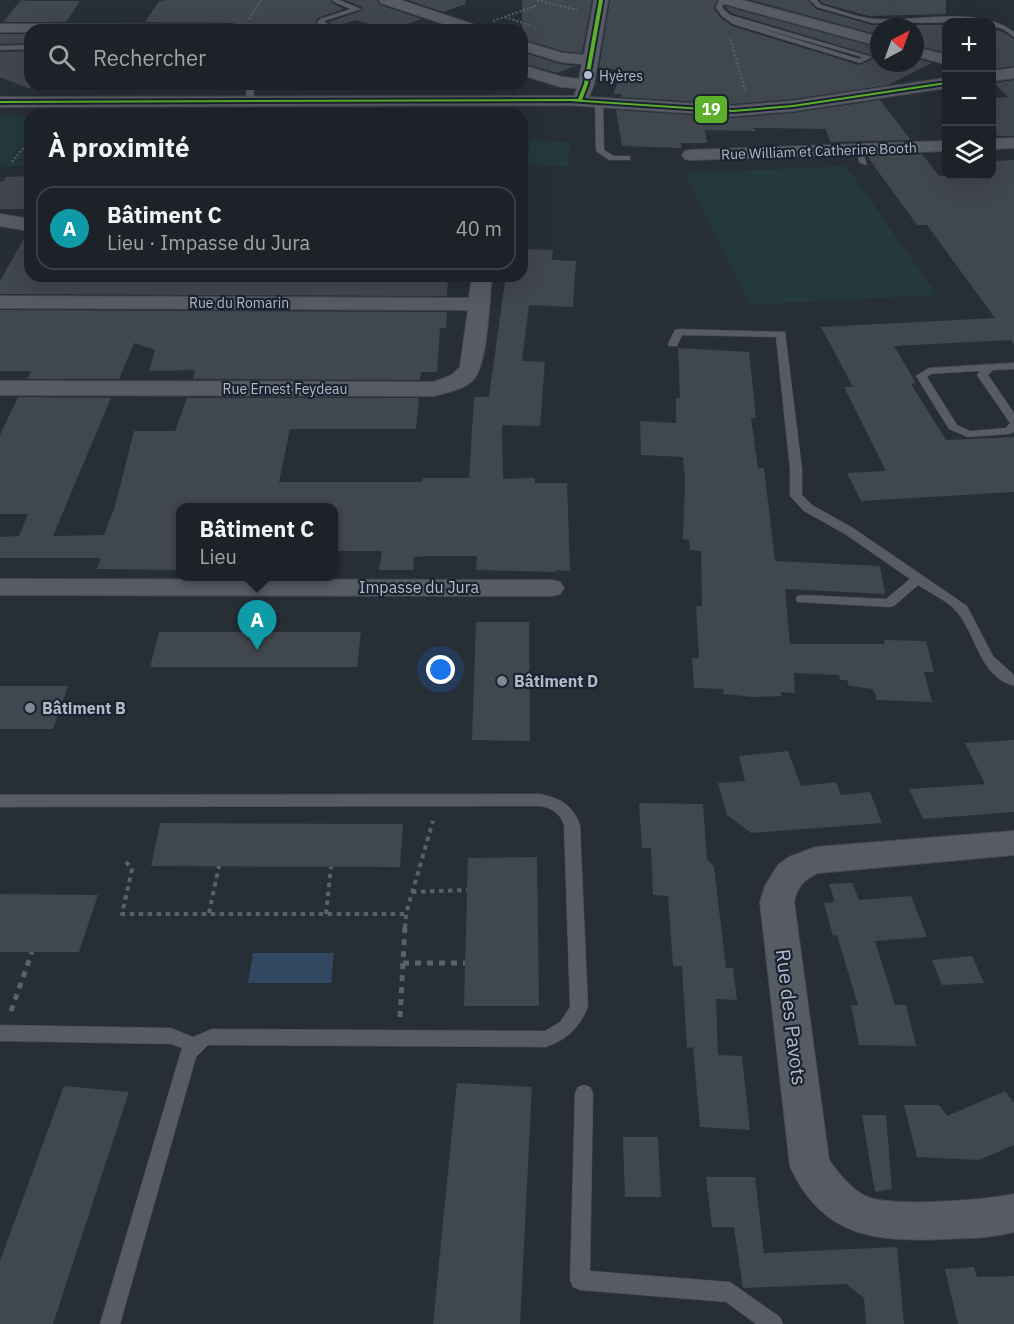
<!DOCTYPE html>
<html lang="fr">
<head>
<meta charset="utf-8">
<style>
	body { margin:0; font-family:"IBM Plex Sans",sans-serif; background:#252a30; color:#f1f3f6 }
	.controls { position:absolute; right:18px; top:18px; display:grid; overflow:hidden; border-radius:12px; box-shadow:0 6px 24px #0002 }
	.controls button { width:54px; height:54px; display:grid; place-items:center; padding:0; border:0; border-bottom:2px solid #3b3f45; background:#1d2228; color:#f1f3f6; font:30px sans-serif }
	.compass { position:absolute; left:870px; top:18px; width:54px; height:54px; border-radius:50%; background:#1d2228; box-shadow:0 6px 24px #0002; rotate:41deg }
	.you { position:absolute; left:441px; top:670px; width:21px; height:21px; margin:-15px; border:4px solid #fff; border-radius:50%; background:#1a73e8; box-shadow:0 0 0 9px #1a73e833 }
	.badge { display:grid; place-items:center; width:39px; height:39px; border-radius:50%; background:#ea580c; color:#fff; font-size:20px; font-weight:700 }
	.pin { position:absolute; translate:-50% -50px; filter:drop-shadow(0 2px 3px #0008) }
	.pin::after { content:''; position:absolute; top:32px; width:21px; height:18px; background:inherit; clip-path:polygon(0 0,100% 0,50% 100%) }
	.popup { position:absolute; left:176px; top:503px; width:162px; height:78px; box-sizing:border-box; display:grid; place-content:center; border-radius:12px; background:#1d2228; filter:drop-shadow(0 2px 4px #0005); font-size:20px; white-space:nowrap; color:#a0a4a8 }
	.popup b { font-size:22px; color:#f1f3f6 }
	.popup::after { content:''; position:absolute; left:50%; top:100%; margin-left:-12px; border:12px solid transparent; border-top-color:#1d2228 }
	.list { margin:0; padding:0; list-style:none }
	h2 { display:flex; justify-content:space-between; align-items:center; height:78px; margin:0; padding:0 24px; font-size:26px }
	h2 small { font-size:20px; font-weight:400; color:#a0a4a8 }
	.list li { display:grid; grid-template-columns:39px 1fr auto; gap:18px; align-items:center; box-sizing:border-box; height:84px; margin:0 12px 12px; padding:0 12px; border:2px solid #3b3f45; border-radius:18px }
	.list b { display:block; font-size:22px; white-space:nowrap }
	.list p { margin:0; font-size:20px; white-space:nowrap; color:#a0a4a8 }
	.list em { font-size:20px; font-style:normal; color:#a0a4a8 }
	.icon { flex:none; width:33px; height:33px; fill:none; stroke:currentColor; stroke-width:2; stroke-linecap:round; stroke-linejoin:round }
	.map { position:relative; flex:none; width:1014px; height:1324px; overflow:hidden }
	.search { position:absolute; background:#1d2228; box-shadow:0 6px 24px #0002; left:24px; top:24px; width:504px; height:66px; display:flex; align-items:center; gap:15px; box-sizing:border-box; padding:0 21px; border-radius:18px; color:#a0a4a8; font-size:22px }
	.panel { position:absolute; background:#1d2228; box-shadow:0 6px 24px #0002; left:24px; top:108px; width:504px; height:174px; border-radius:18px }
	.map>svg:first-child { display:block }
</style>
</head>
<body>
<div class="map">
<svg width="1014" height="1324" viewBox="0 0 1014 1324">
	<rect width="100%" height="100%" fill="#272e36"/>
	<!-- green -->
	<path fill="#24393c" d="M0 116H30V166L0 167Z
		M530 140 570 142 568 166 527 165Z
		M846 166 937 295 750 305 685 173Z"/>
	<!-- water -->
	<path fill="#324760" d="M253 953H334L331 983H248Z"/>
	<!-- building -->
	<path fill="#41474e" d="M21 0 30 1H80L66 22H3Z
		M166 0H331L333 4 344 9 318 18 315 23 323 30H242L241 27 233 23 145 22 159 1Z
		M345 0H377L380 5 422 19 390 30 355 20 335 27 329 22 363 10 362 7Z
		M407 0H465L466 4 443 12Z
		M522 0H592L582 53 562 51 522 39Z
		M610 0H717L714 9 721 18 732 26 859 65 873 59 874 56 731 13 725 6 879 48V63H915V58L932 63 888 85 793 99 733 104 621 97 622 94H613L623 70 599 68Z
		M751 0H808L816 9 872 25H946V53L915 45V27H879V35Z
		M820 0H946V14L869 16 822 3Z
		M992 29 1003 32 1014 39V66L992 69Z
		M0 34H30V43L0 44Z
		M30 51V89L0 77V52Z
		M522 52 560 64 579 67H572L557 73 522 63Z
		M1014 80V136H998L992 130V98L1008 97 994 83Z
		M880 100 911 140 830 142 826 129 753 128 756 131 705 130 707 143H681V148L622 146 616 110 733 118 793 113Z
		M922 154 939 176H992V161L1014 160V345L1011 340 894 346 916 383 911 384 946 440 1014 437V492L861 501 847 473 886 471 844 387H853L821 327 995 318 927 225H917L867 156Z
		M30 176V209H0V182L4 181 6 177Z
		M27 233H30V278L141 279 142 276H152L205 279H448L447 296 0 294V281Z
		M522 249 553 250 552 260 576 261 574 289 573 307 529 305 522 361 545 362 540 426 502 425 503 479 535 478V483H567L570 571 556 570V572L476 570 477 556H428L414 557 413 570H379L382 551H333V507H180V570L97 569 101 558H0V537L19 536 28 514H0V435L18 397 111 398 53 536 104 535 115 506 134 431H175L187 398H419L416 429H290L279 482H422L423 478H469L474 397H489L505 281H508V276H522Z
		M0 310 447 312 446 328H440L437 372H421L420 380 193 379 195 370 149 371 155 350 134 343 119 379H27L31 371H0Z
		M678 348 749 352 756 418H751L758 468H764L775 561 880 566 885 594 785 589 790 644H885L884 640 926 641 934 672H924L932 702 877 700 873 689 849 686 847 680H840L839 675 794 673 795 693 781 692V696L753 697 723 694 724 689 694 688 692 658H699L696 606H702L701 551 690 550 689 540 683 539 685 481 683 457 641 455 640 421 676 423V398H680Z
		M476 622H529L530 741 472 740Z
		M159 632H361L357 667H150Z
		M0 686H68L53 729H0Z
		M1014 740V812L923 819 909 789 985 784 965 743Z
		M788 751 801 786 836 782 841 795 870 792 882 823 751 833 727 815 718 783 745 781 739 756Z
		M639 803 703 804 707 859 714 867 726 968H733L737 1000 716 999 718 1055 742 1056 750 1130 700 1127 693 1047 687 1048 682 966H673L668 896 653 895 651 848H642Z
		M160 823 403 824 400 867 151 866Z
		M537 857 539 1006H464L468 858Z
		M852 883 859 900 911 896 927 937 875 941 895 1005H906L916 1046 859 1045 851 1005H858L837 935 833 936 824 903 835 902 829 884Z
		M0 894 98 895 79 952H0Z
		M972 956 984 983 942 985 932 960Z
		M457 1083 532 1087 520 1324H433Z
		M64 1086 129 1092 53 1324H0V1261Z
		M1005 1091 1014 1103V1145L979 1160 917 1157 904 1105H939L947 1116Z
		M862 1115H886L892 1189 875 1192Z
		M623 1137H658L661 1197H625Z
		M706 1177H755L764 1253 897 1247 904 1324H866L864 1298 846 1284 743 1288 734 1227H712Z
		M974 1267 977 1277 1014 1276V1324H958L945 1269Z"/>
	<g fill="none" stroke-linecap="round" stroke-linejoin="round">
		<defs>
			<path id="service" d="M333 0H339L361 9 324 21 335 30H327L317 23 320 19 351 9 334 2Z
				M719 0H725L722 8 730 15 872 57 860 63 733 24 722 16 716 8ZM737 21 862 57 859 59Z
				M810 0H817L821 5C838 9 857 18 875 19 917 22 979 5 1014 32V37L1003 29 992 26V22L873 23 817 7Z
				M30 45V49L0 50V46Z
				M246 84H254V103L247 101Z
				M599 100 603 102 604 150 614 156H630V160H609L596 151 595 102Z
				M855 147 862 149 867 165 860 163Z
				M679 329 785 332 802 469V495L812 505 853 528 967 606 993 656 1014 675V686C979 676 977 636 957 612 948 601 930 593 918 585L894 606 889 607 797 602 796 599 797 596 802 595 886 599 910 579 845 534 804 511 790 496V469L776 337 682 335 677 346H669L668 344 675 330Z
				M1014 363V369L993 370 988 375 1014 413V432L1009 434 968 437 949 429 916 376 929 368ZM980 371 977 375 1010 423 1006 428 970 431 957 425 927 377 931 374Z
				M540 794C560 798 573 805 580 825L588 1007C579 1028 568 1039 546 1047L208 1045 196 1057 120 1324H100L182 1048 171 1044 0 1041V1025L171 1028 193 1037 212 1029 545 1031 560 1022 570 1007 564 825C560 813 552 808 540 806L0 807V795Z
				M584 1085 590 1087 593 1093 590 1271 730 1282 780 1317 783 1324H756L726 1302 580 1290 573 1287 570 1280 575 1093 578 1087Z"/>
			<path id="minor" d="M379 0H400L481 27 483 30H462L381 3Z
				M594 0H608L594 84 589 97 733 106 793 101 946 78V88L793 111 733 116 569 105 0 107V97L574 96 577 88 561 87 522 75V65L562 77 579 79 582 64 561 62 522 50V41L562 53 584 55Z
				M719 0H742L879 37V46L721 3Z
				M0 24 233 25 240 29 30 30V32H0Z
				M915 47 946 55V64L915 56Z
				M1014 68V78L992 81V71Z
				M1014 138V148L992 149V139Z
				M946 141V151L691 160 685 159 682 155 685 151 691 150Z
				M0 214 30 219V231L0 226Z
				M472 276H492C489 300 488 365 473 380 463 390 447 392 434 396L0 395V381L434 382 452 375 460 367 468 310 0 308V296L469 298Z
				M0 579 551 580 560 582 564 588 560 594 551 596 0 595Z
				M1014 831V855L818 873C804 879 797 887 794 902L829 1160C839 1174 850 1188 865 1196 887 1208 988 1200 1014 1194V1232C991 1238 968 1238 945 1239 875 1242 822 1237 790 1166L760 902 765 886 778 865 789 857 816 847Z"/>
		</defs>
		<!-- service casing -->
		<use href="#service" stroke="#454a51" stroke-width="1"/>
		<!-- minor casing -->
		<use href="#minor" stroke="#454a51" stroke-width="2"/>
		<!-- path-far2 -->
		<path stroke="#5a6167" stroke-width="2" stroke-dasharray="2 2" stroke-linecap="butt" d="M537 0 577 10
			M505 17 529 25
			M249 19 261 0
			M493 21 538 5
			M730 39 746 92
			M12 162 30 140"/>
		<!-- path-far1 -->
		<path stroke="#5a6167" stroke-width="4" stroke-dasharray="4.5 4.5" stroke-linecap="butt" d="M126 862 132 869 122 914H406
			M412 892 467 890
			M209 913 219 866
			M326 914 331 867
			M405 928 406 914 433 821"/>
		<!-- path -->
		<path stroke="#5a6167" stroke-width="5" stroke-dasharray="6 6" stroke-linecap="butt" d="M403 963H465
			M11 1011 32 952
			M400 1017 405 926"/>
		<!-- service -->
		<use href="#service" fill="#575c64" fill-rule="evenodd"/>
		<!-- minor -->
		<use href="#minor" fill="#575c64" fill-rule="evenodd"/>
		<defs>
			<path id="bus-1" d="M599 0H603L588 84 582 100 733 110 793 105 946 82V84L793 107 733 112 569 101 0 103V101L578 99 584 84Z"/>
		</defs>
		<!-- bus-1 casing -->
		<use href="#bus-1" stroke="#1a2431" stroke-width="4"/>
		<!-- bus-1 -->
		<use href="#bus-1" fill="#5cb02a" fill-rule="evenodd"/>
	</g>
	<!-- markers -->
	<circle fill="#b0bac8" stroke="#1a2431" stroke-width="2" cx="588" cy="75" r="5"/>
	<g fill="#808995" stroke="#1a2431" stroke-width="2">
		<circle cx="502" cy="681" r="6"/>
		<circle cx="30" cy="708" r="6"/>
	</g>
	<g text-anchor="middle" stroke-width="4.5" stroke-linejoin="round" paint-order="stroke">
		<!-- bus labels -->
		<g font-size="14" fill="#b0bac8" stroke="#1a2431" text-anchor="start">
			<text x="599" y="81">Hyères</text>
		</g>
		<!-- far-street labels -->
		<g font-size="14" fill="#b0bac8" stroke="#1a2431">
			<text transform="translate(819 151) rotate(-2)" y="5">Rue William et Catherine Booth</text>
			<text x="239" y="308">Rue du Romarin</text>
			<text x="285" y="394">Rue Ernest Feydeau</text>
		</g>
		<!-- street labels -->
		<g font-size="16" fill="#b0bac8" stroke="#1a2431">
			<text x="419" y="593">Impasse du Jura</text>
		</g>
		<!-- poi labels -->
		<g font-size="16" font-weight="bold" fill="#b0bac8" stroke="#1a2431" text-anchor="start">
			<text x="514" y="687">Bâtiment D</text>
			<text x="42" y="714">Bâtiment B</text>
		</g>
		<!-- near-street labels -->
		<g font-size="20" fill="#b0bac8" stroke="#1a2431">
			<text transform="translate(791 1017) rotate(83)" y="7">Rue des Pavots</text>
		</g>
	</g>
	<rect stroke="#1a2431" stroke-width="2" x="694" y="95" width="34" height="29" rx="6" fill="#5cb02a"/>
	<g font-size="16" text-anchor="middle" font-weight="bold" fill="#fff">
		<text x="711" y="115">19</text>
	</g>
</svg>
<div class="controls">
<button>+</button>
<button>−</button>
<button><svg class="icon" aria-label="layers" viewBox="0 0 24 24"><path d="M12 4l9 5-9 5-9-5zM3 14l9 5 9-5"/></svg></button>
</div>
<svg class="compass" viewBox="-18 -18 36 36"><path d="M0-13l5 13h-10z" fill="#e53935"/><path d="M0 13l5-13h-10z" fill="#a0a4a8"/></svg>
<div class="you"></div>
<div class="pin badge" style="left:257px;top:650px;background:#0f9aa8">A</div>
<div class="popup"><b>Bâtiment C</b>Lieu</div>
<div class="search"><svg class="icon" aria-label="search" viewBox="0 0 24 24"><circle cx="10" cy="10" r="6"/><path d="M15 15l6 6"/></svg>Rechercher</div>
<section class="panel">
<h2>À proximité<small></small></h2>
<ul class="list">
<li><span class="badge" style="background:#0f9aa8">A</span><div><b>Bâtiment C</b><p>Lieu · Impasse du Jura</p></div><em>40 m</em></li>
</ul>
</section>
</div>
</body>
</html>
